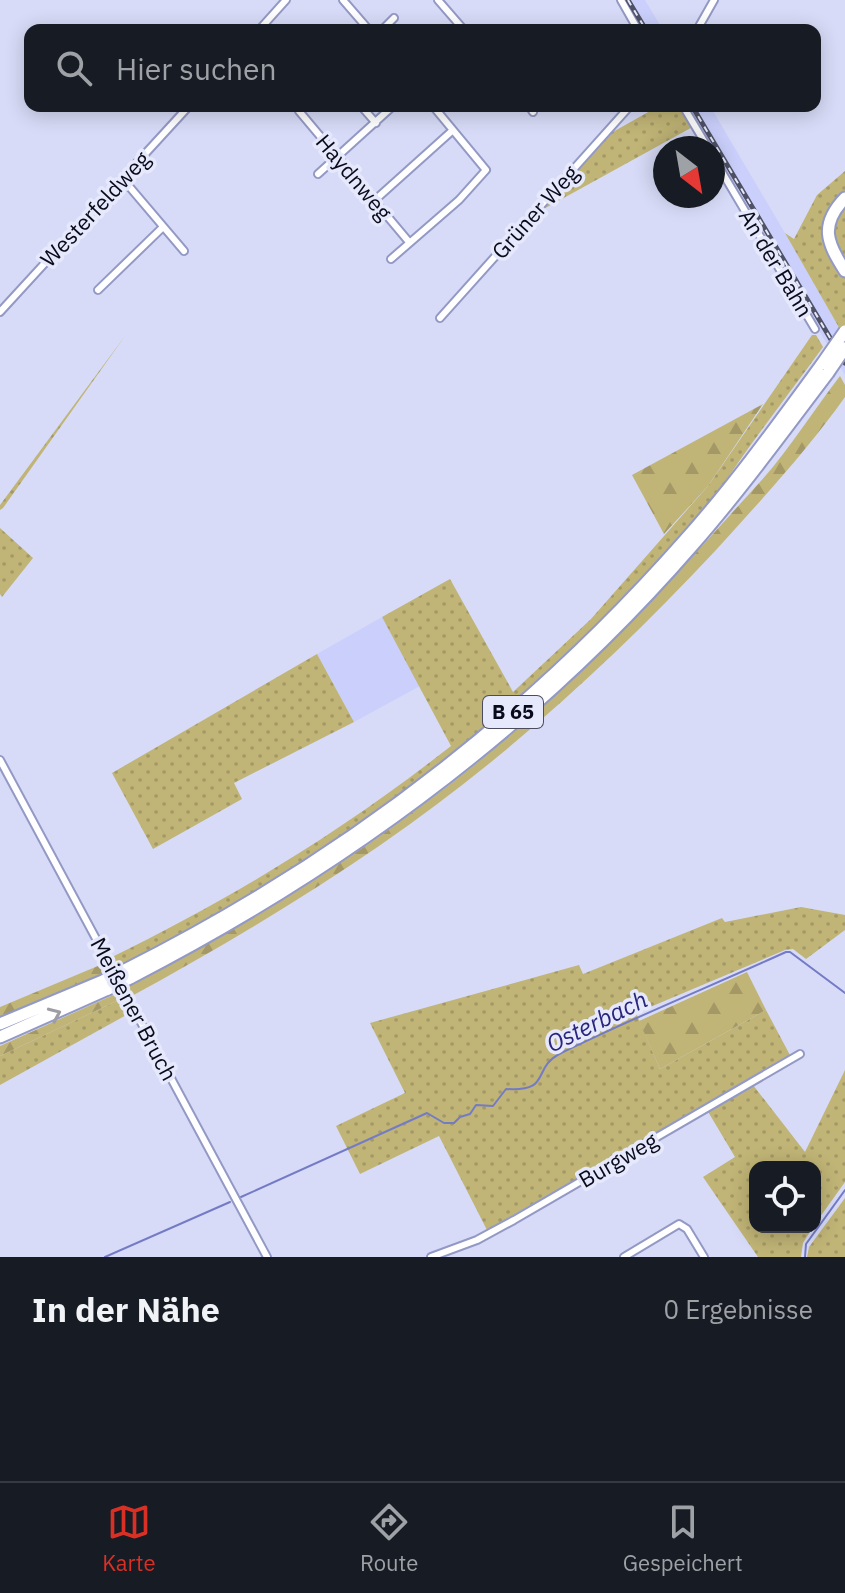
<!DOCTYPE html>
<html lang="de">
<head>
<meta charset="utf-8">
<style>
	body { margin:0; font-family:"IBM Plex Sans",sans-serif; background:#20242c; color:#f1f3f6 }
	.controls { position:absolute; right:24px; bottom:24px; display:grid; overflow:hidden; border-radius:16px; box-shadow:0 4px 20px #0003 }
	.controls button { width:72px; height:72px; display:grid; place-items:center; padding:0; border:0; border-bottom:2px solid #363941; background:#171b24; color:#f1f3f6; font:40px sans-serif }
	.compass { position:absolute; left:653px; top:136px; width:72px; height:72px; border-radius:50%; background:#171b24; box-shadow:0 4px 20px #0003; rotate:149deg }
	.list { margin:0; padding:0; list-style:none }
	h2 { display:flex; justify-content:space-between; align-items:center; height:104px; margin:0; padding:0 32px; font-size:34px }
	h2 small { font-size:26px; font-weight:400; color:#9ea1a6 }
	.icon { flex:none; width:44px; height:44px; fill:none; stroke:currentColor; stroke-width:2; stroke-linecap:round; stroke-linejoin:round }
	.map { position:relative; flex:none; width:845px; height:1257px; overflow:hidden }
	.search { position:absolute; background:#171b24; box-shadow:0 4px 20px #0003; left:24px; right:24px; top:24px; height:88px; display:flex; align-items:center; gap:20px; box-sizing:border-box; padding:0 28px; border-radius:16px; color:#9ea1a6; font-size:30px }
	.sheet { height:224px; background:#171b24 }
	nav { display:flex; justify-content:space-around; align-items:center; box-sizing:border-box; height:112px; border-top:2px solid #363941; background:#171b24; font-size:22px; color:#9ea1a6 }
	nav a { display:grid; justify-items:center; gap:4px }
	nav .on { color:#d93025 }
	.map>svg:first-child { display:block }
</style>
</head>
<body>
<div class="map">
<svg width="845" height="1257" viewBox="0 0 845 1257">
	<defs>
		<pattern id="grass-dots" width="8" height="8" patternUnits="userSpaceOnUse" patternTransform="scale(2)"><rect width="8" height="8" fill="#c0b476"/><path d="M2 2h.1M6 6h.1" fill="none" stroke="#a49966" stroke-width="1.8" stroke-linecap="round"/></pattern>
		<pattern id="forest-firs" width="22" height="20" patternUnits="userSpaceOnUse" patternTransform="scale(2)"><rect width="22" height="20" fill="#c0b476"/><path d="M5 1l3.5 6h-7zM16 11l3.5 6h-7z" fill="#a49966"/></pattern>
	</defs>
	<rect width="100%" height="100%" fill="#d7dbf7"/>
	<!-- built -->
	<path fill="#cad0fb" d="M624 0H645L663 30H642Z
		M688 106H710L785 233 845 338V375Z
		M382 617 420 686 354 722 317 654Z"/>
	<!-- grass -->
	<path fill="url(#grass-dots)" d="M659 106H688L698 124 540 211 611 133Z
		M845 171V338L785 233 794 239 817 195Z
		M812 335H816L823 347C796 384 767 422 740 460 732 471 725 483 716 494 605 628 475 747 331 844 262 891 189 929 115 968L110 958C236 896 341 832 451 746L382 617 450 579 513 692 591 619 708 486Z
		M125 336 3 508 0 510V505Z
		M0 528 33 558 2 597 0 594Z
		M317 654 354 722 234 783 242 799 153 849 112 773Z
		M801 907 845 915V930L806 959 793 949 785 950 636 1013 660 1069 766 1010 791 1057 487 1230 439 1136 360 1174 336 1126 405 1093 370 1023 579 965 583 974 722 918 725 922Z
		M123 998 130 1013 0 1085V1056Z
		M845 1070V1182L815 1224V1167H755V1227H813L803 1243 801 1257H758L703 1177 735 1157 707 1110 753 1085 805 1152Z
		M845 1198V1257H807L809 1247Z"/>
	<!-- forest -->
	<path fill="url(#forest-firs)" d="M840 376 845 385V397C806 452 761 500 716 550 614 659 503 761 379 846 299 901 216 950 130 997L126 988C286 906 436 807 568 684 636 621 697 551 760 482 789 450 813 411 840 376Z
		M763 404 708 486 664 534 632 475Z
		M105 963 109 971 0 1019V1007Z
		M747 972 766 1010 660 1069 639 1021Z
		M120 992 123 998 0 1056V1046Z"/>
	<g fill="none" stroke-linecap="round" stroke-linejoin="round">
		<!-- stream -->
		<path stroke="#747bc6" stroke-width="2" d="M241 1197 427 1113 444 1123H454L460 1117 470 1114 476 1105 493 1106 506 1089C553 1092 530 1069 561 1053 635 1017 711 986 786 952H790L845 993
			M105 1257 230 1202
			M805 1257 806 1244 845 1190"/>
		<defs>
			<path id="street" d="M343 0 369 30
				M438 0 464 30
				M621 0 638 30
				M259 30 286 0
				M382 30 394 18
				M697 30 714 0
				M361 106 376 123
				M529 106 533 112
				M683 106 708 148
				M299 111 409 242
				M713 157 815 329
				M318 174 393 106
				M122 178 184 251
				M375 200 453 130
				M391 259 459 200 486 170 433 106
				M98 290 163 227
				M0 312 189 106
				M440 318 630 106
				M0 760 267 1257
				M431 1257 477 1240 514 1220 800 1054
				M624 1257 679 1224 687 1229 704 1257"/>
			<path id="highway" d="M845 198C819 225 827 243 845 271
				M125 970C338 863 527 719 684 541 734 485 778 424 822 364
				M130 978C342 869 536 726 693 545 741 490 784 431 828 373
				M0 1024 105 980
				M0 1037 108 989"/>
		</defs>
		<!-- street casing -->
		<use href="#street" stroke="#9399c5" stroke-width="10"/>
		<!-- highway casing -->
		<use href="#highway" stroke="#9399c5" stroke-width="15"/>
		<!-- street -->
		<use href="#street" stroke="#fff" stroke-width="6"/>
		<!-- highway -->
		<use href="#highway" stroke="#fff" stroke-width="11"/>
		<defs>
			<path id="rail" d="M628 0 646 30
				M692 106 845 363"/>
		</defs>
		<!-- rail casing -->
		<use href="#rail" stroke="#4f5166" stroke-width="5"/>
		<!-- rail -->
		<use href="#rail" stroke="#e6e9fc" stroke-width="2" stroke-dasharray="6" stroke-linecap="butt"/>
		<defs>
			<path id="highway-bridge" d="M822 364 845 331
				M828 373 845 348
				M105 980 125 970
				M108 989 130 978"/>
		</defs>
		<!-- highway-bridge casing -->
		<use href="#highway-bridge" stroke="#9399c5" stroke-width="15" stroke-linecap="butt"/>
		<!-- highway-bridge -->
		<use href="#highway-bridge" stroke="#fff" stroke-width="11"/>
	</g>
	<!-- one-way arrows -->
	<defs><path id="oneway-chevron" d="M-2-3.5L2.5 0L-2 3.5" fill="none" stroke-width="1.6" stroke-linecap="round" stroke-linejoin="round" transform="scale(2)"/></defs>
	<use stroke="#9d9da3" href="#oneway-chevron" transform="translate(55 1014) rotate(-24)"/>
	<g text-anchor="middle" stroke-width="7" stroke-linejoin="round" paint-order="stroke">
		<!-- shield labels -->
		<rect fill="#e6e9fc" stroke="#4b4d5e" stroke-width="2" x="483" y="696" width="60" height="32" rx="6"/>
		<g font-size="20" font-weight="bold" fill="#090a1a">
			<text x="513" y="719">B 65</text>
		</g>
		<!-- street labels -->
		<g font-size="22" fill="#090a1a" stroke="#e6e9fc">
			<text transform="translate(354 177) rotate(50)" y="8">Haydnweg</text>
			<text transform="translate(95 209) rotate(-47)" y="8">Westerfeldweg</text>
			<text transform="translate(535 212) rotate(-48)" y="8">Grüner Weg</text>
			<text transform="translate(776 263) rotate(59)" y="8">An der Bahn</text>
			<text transform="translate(134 1009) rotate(62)" y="8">Meißener Bruch</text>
			<text transform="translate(618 1160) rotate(-30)" y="8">Burgweg</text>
		</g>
		<!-- water labels -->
		<g font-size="24" font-style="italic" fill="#2a247d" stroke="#e6e9fc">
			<text transform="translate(597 1022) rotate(-26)" y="8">Osterbach</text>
		</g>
	</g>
</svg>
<div class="controls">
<button><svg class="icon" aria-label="locate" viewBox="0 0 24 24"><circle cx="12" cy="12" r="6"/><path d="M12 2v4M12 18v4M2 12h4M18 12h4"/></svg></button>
</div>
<svg class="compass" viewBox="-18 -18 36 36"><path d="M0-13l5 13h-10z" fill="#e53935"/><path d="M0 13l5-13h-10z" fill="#9ea1a6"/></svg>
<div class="search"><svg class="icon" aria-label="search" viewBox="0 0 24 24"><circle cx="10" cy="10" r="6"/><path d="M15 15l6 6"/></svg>Hier suchen</div>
</div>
<section class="sheet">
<h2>In der Nähe<small>0 Ergebnisse</small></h2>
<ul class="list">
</ul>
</section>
<nav>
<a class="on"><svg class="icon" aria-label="map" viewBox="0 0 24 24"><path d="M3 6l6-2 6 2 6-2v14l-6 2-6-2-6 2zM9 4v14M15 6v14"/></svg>Karte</a>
<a><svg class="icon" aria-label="directions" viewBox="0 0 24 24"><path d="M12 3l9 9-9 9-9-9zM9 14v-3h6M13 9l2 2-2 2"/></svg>Route</a>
<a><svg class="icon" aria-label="saved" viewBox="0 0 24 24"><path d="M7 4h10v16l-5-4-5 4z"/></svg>Gespeichert</a>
</nav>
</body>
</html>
